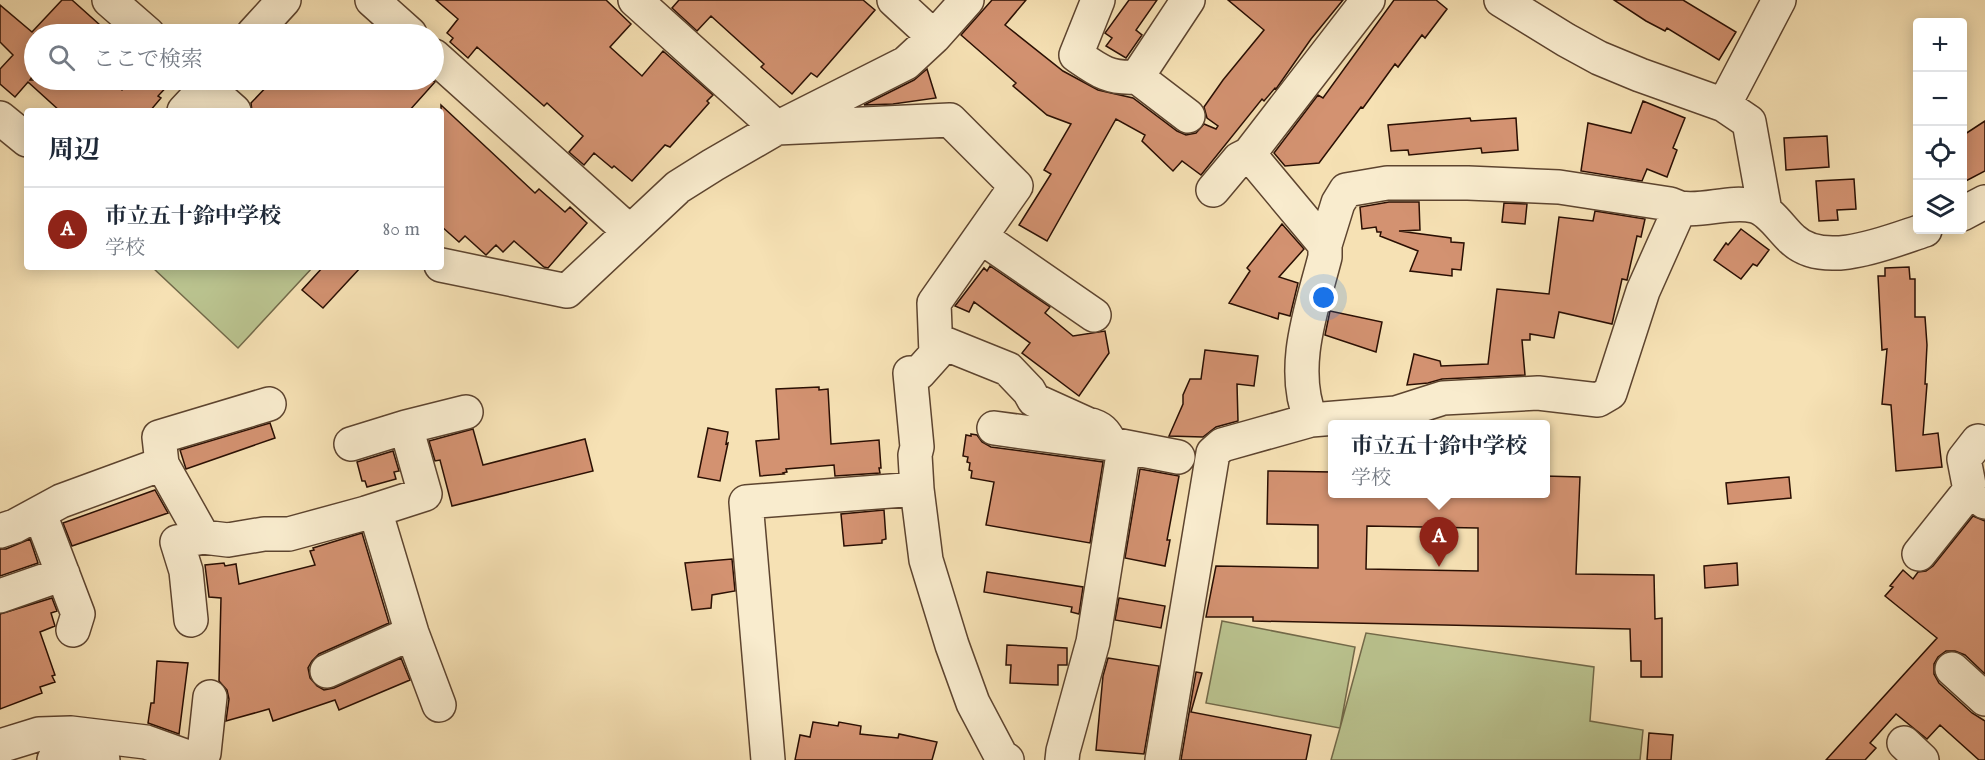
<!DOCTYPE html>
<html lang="ja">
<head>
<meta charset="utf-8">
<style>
	body { margin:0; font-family:"IM FELL English","Noto Serif JP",serif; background:#f6f6f7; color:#1f2937 }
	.controls { position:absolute; right:18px; top:18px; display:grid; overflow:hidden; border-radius:6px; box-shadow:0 3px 15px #0003 }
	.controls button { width:54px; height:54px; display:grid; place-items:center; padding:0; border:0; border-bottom:2px solid #e0e1e3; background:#fff; color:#1f2937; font:30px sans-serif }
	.you { position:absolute; left:1324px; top:298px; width:21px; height:21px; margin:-15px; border:4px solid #fff; border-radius:50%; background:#1a73e8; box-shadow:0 0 0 9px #1a73e833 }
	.badge { display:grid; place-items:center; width:39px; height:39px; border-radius:50%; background:#8f2418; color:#fff; font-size:20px; font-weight:700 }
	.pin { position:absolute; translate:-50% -50px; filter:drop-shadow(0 2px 3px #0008) }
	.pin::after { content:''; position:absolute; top:32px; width:21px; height:18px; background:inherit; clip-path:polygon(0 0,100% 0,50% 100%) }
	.popup { position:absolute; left:1328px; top:420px; width:222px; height:78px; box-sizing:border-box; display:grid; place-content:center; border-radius:6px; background:#fff; filter:drop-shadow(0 2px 4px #0005); font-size:20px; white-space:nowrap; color:#747a83 }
	.popup b { font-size:22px; color:#1f2937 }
	.popup::after { content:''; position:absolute; left:50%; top:100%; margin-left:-12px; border:12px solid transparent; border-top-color:#fff }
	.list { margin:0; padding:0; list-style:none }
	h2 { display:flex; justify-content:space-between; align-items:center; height:78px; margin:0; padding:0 24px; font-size:26px }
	h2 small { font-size:20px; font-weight:400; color:#747a83 }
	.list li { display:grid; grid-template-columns:39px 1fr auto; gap:18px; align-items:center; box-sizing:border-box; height:84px; padding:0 24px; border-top:2px solid #e0e1e3 }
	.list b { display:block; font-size:22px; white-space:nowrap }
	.list p { margin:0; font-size:20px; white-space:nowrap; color:#747a83 }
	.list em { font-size:20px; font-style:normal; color:#747a83 }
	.icon { flex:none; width:33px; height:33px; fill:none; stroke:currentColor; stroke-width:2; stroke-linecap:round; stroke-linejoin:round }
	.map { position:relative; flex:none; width:1985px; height:760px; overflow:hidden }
	.search { position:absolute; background:#fff; box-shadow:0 3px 15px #0003; left:24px; top:24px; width:420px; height:66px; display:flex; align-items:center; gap:15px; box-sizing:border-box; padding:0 21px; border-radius:33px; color:#747a83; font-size:22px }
	.panel { position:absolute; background:#fff; box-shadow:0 3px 15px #0003; left:24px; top:108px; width:420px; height:162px; border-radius:6px }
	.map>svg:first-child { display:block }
</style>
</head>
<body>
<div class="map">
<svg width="1985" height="760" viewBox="0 0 1985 760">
	<rect width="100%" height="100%" fill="#f6e1b4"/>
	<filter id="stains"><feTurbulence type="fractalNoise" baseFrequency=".00333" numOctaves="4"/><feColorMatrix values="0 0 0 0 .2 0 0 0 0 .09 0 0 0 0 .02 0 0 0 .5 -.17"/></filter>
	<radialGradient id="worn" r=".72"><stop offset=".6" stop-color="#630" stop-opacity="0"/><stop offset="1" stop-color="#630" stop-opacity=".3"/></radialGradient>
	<!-- green -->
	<path fill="#bac38f" stroke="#726949" stroke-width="1.5" d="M152 267H313L238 348Z
		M1222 621 1355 647 1340 728 1366 633 1594 667 1590 721 1643 730 1640 760H1331L1340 728 1206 703Z"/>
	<!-- building -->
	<path fill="#d39271" stroke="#2a0f03" stroke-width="1.5" fill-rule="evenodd" d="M62 0H72L110 34H34V79L32 77 30 80H111L122 90 131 80H173L158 96 161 98 150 111H60L28 82 15 97 0 84V69L13 55 0 42V5L32 32Z
		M436 0H606L631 24 610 47 642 76 663 51 713 95 707 101 709 103 670 147 665 145 632 181 614 166 612 168 594 153 584 165 569 152 583 136 547 103 544 106 477 47 468 58 450 42 453 38 447 33 458 19Z
		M679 0H863L875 10 817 77 811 73 792 94 761 67 764 64 711 16 697 31 672 8Z
		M992 0H1026L1005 25 1063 71 1098 90 1133 98 1177 131 1186 135 1196 133 1204 124 1216 129 1218 126 1207 118 1204 107 1223 80 1264 30 1228 0H1343L1311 39 1276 89 1275 88 1264 101 1262 99 1201 175 1182 161 1173 171 1142 141 1145 135 1116 119 1047 241 1019 225 1051 174 1044 170 1071 124 1047 115 1013 86 1016 83 961 35Z
		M1129 0H1157L1136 30 1142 35 1126 58 1106 46 1112 38 1105 33Z
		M1394 0H1436L1447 9 1425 38 1422 35 1398 67 1395 64 1363 108 1361 107 1319 163 1285 166 1274 153 1318 95 1323 98Z
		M1614 0H1683L1736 32 1719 60 1667 28 1665 31 1646 21Z
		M927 69 936 98 893 104 864 105 914 80Z
		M273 80H357L367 88 371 80H432L435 82 409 111H252L251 103Z
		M1643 101 1685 118 1673 148 1677 150 1667 177 1647 169 1642 181 1581 171 1588 123 1631 133Z
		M441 105 535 193 539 189 565 212 570 207 587 223 548 268 544 267 514 241 503 252 496 245 486 255 465 236 459 242 441 226Z
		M1470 118 1471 121 1516 118 1518 150 1482 153 1481 148 1409 155 1408 150 1391 151 1388 125Z
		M1985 121V171L1962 183V136Z
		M1827 136 1829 167 1786 170 1784 138Z
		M1854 179 1856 209 1837 210 1838 220 1819 221 1816 181Z
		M1389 202H1419L1420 230 1399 231 1451 238V242L1464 243 1461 270 1452 269V276L1410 271 1418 251 1380 236 1381 232H1377L1376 227 1362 229 1360 207Z
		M1504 203 1527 204 1525 224 1502 222Z
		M1595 211 1645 219 1641 237 1637 236 1627 280 1622 279 1612 324 1559 312 1554 338 1530 334V340H1522L1525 375 1442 379 1428 383 1407 385 1414 354 1440 361 1441 366 1488 364 1497 289 1549 294 1559 217 1593 221Z
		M1282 224 1304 249 1279 277 1298 283 1290 316 1279 313 1278 319 1229 303 1250 271 1247 268Z
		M1741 229 1769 250 1757 266 1753 264 1741 279 1714 260 1726 243 1728 245Z
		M990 266 1050 307 1045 313 1073 336 1105 331 1109 353 1079 396 1022 353 1030 343 974 302 969 312 955 306 984 268 987 271Z
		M323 267H361L323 308 302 290Z
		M1909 267 1910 279H1915V317H1925L1927 345 1925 384H1927L1923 435 1938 433 1942 467 1896 471 1891 405 1882 404 1887 349 1882 350 1878 276H1885V268Z
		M1330 311 1382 322 1376 352 1325 335Z
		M1205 350 1258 356 1254 386 1237 384 1238 421 1216 427 1203 437 1169 436 1183 404V395L1190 379H1201Z
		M819 387V390L828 389 831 444 879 440 881 468H879L880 473 835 476 834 465 786 469 787 472 783 473 784 474 760 476 756 441 779 439 776 389Z
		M270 423 275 438 186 469 180 450Z
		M708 428 728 432 726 444 728 443 720 481 698 477Z
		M473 429 483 465 585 439 593 471 452 506 440 460 435 461 429 441Z
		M971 434 977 435 982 442 991 447 1103 462 1090 543 986 525 994 482 971 478 972 471 969 470 970 463 967 462 968 457 963 456 966 435 971 436Z
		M393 451 399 471 394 472 396 479 367 487 365 481H362L357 462Z
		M1140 469 1179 476 1167 540H1170L1165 566 1125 558Z
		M1268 471 1332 472V494H1545V476L1580 477 1576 574 1654 575 1655 619 1662 618V677H1641V661H1631L1630 629 1253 621V617H1206L1216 566 1318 568V525L1267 524ZM1367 526 1478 528V571L1366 569Z
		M1789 477 1791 498 1728 504 1726 483Z
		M155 490 168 513 72 546 63 523Z
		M884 510 886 539 882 540V543L844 546 841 514Z
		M1973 516 1985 521V674L1965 655 1955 651H1946L1938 657 1934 664V674L1939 683 1972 713 1985 721V760H1979L1940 725 1927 739 1896 714 1870 743 1876 748 1865 760H1826L1937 638 1885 596 1893 587 1890 586 1903 570 1913 579 1918 572 1926 571 1933 566Z
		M362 533 389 623 319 654 312 661 308 668 310 678 317 686 324 690 334 688 401 658 410 680 339 710 335 700 273 721 269 709 226 721 229 699 227 690 219 681 221 598 209 597 205 565 224 563 225 566 236 564 239 584 315 565 310 551 314 550 313 548Z
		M30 539 38 563 0 576V549H6Z
		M732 559 735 591 712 595 711 608 692 610 685 563Z
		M1737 563 1738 585 1705 588 1704 566Z
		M987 572 1083 587 1079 614 1071 612 1072 607 984 592Z
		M52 598 57 611 51 613 55 626 40 632 55 675 52 676 55 682 40 687 42 693 0 709V614Z
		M1119 598 1165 606 1161 628 1115 620Z
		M1007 645 1067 648V665H1058V685L1010 683 1011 665H1006Z
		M1108 658 1159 666 1144 754 1096 750 1103 676Z
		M157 661 188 663 179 734 148 723 151 703H154Z
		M1196 672 1202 673 1191 712 1311 735 1306 760H1181Z
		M813 722 838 726 839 722 861 726 860 734 898 738 899 734 937 742 932 760H795L800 735 810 737Z
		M1649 733 1673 735 1671 760H1647Z"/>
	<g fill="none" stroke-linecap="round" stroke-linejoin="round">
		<defs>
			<path id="minor" d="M109 0 148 34
				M372 0 410 34
				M635 0 777 128 950 120 1016 186 934 303 936 354 919 373H910L917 447 915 455 917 489 926 560 952 645 973 703 1001 756 1007 760
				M894 0 934 37
				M1098 0 1076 55C1099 71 1109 79 1137 77L1188 116
				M1368 0 1249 154 1325 245 1338 203 1346 190 1387 183H1468L1559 187 1670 204 1680 208
				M1501 0 1566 40 1599 58 1640 75 1724 105 1749 122 1765 211
				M253 34 284 0
				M434 56 630 232
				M1137 77 1188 0
				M199 80 234 111
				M1724 105 1779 0
				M184 111 213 80
				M0 118 27 140
				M1213 190 1239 159 1249 154
				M1962 214 1985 202
				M981 237 1094 315
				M441 265 567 291 678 187 713 165 777 128 906 63 934 37 967 0
				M936 340 1008 369 1029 391 1034 400 1087 424C1101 427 1105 432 1111 444
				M1311 420C1289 368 1312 308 1325 257V245
				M994 428 1111 444 1178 457
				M1978 441 1964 459 1970 490 1985 502
				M351 444 406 427 466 412
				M375 510 412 633 439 705
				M40 514 78 614 73 630
				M0 531 15 526 61 501 162 464
				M203 537 162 464 159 437 269 404
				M1919 554 1970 490
				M0 596 63 574
				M191 620 186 571 177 542 203 537 228 540 264 534H289L366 513 425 494 406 427
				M1952 669 1985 699
				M327 671 412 633
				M1904 743 1922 760
				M0 746 39 734 71 733 146 742 196 760
				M54 760 66 757 103 760
				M199 760 204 753 210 697
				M768 760 746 502 917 489
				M1062 760 1063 751 1093 642 1124 448
				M1162 760 1213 453 1222 445 1311 420 1396 413 1443 398 1538 393 1598 400 1610 393 1643 291 1680 208C1705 212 1730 200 1754 206 1770 210 1780 228 1792 239 1824 270 1888 242 1925 230"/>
		</defs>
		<!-- minor casing -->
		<use href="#minor" stroke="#5d442f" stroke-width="36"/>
		<!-- minor -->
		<use href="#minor" stroke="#f9ecce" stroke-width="33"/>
	</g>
	<rect width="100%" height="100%" filter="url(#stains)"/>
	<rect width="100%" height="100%" fill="url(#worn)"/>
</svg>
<div class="controls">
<button>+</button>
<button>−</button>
<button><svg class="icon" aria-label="locate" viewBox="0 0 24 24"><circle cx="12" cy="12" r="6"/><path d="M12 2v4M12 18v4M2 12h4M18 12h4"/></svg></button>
<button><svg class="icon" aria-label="layers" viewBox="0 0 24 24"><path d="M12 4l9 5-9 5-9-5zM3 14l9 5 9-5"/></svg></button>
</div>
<div class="you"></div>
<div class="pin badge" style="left:1439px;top:567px">A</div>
<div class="popup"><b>市立五十鈴中学校</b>学校</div>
<div class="search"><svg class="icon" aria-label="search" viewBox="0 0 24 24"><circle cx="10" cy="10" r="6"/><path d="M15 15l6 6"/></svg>ここで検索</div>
<section class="panel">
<h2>周辺<small></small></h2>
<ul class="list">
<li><span class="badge">A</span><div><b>市立五十鈴中学校</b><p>学校</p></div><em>80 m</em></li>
</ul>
</section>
</div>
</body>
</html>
